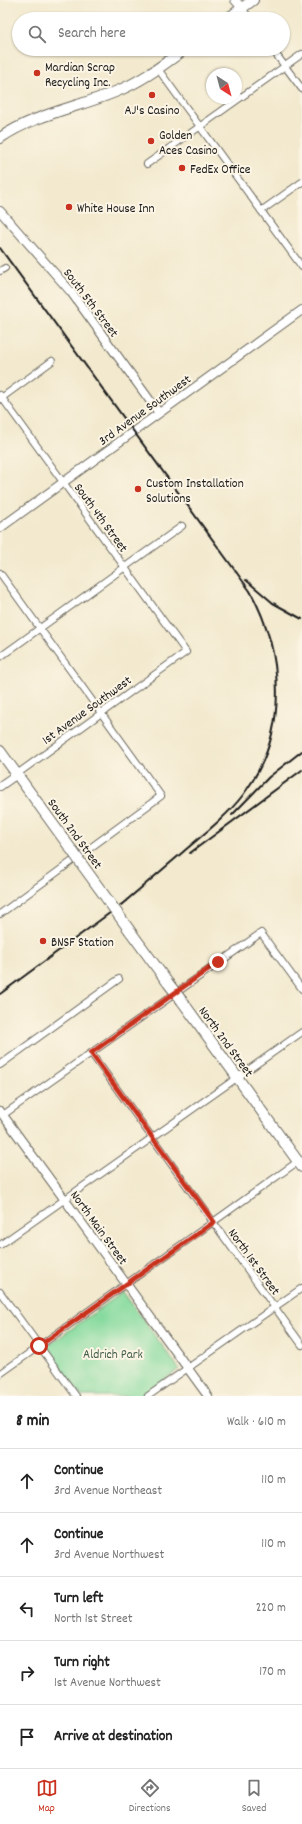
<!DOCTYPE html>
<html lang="en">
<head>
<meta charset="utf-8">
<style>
	body { margin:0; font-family:Dekko,sans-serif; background:#f2f2f2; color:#222 }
	.compass { position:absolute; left:206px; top:68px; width:36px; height:36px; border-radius:50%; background:#fff; box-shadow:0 1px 3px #0004; rotate:144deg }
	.stop { position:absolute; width:12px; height:12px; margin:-9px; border:3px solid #c8321e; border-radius:50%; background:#fff }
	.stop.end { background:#c8321e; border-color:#fff; box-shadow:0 1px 4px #0008 }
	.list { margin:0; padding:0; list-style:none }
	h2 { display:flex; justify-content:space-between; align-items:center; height:52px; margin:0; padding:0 16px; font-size:17px }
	h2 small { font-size:13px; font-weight:400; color:#767676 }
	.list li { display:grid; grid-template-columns:26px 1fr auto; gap:12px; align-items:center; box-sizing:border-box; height:64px; padding:0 16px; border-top:1px solid #e0e0e0 }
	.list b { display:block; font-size:15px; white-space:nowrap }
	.list p { margin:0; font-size:13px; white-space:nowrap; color:#767676 }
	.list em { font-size:13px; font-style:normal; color:#767676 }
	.icon { flex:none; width:22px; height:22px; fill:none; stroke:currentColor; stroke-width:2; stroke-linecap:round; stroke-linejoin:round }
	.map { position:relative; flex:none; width:302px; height:1396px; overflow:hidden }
	.search { position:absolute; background:#fff; box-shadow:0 1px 3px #0004; left:12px; right:12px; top:12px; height:44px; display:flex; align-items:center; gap:10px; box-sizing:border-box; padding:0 14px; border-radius:22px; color:#767676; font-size:15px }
	.sheet { height:372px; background:#fff }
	nav { display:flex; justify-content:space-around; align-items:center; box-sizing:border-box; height:56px; border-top:1px solid #e0e0e0; background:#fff; font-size:11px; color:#767676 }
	nav a { display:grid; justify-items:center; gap:2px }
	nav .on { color:#c8321e }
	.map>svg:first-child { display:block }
</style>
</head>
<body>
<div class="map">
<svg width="302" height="1396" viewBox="0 0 302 1396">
	<rect width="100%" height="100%" fill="#fcf5e5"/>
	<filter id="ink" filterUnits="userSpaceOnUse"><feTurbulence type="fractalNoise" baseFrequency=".025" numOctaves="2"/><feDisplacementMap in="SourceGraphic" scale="8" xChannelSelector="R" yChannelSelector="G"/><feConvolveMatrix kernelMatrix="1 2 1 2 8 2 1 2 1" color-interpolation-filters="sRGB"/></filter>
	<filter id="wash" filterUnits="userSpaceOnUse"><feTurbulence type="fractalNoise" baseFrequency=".012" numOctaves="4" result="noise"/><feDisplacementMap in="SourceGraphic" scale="16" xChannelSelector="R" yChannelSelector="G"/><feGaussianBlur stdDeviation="0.9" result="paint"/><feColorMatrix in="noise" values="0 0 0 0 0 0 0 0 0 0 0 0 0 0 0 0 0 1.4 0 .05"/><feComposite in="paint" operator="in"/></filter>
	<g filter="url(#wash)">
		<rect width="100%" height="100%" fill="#f2e9ce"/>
		<!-- green -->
		<path fill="#85da9e" stroke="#507b5d" d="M123 1292 179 1369 142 1396H81L46 1347Z"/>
	</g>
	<g filter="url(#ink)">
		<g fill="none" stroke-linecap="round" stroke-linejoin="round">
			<defs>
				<path id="minor" d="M242 8 250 19
					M272 49 302 89
					M158 69 302 267
					M147 164 302 54
					M261 211 302 182
					M0 271 5 268
					M0 395 186 652 17 774
					M0 399 52 361
					M0 573 161 796 0 914
					M0 657 182 526
					M91 1053 302 1345
					M0 1065 119 979
					M3 1115 261 933 302 989
					M0 1245 302 1032
					M0 1292 76 1396
					M0 1374 300 1160
					M148 1396 302 1288"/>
				<path id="tertiary" d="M235 0 242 8
					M0 211 71 292 159 413
					M0 528 302 310
					M0 786 17 774
					M0 1111 208 1396"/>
				<path id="primary" d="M0 751 71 849
					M83 866 107 899
					M130 931 168 983
					M182 1001 302 1167"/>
				<path id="trunk" d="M227 19 253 0
					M0 138C35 114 76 108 115 92 141 82 163 65 185 49"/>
			</defs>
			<!-- minor casing -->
			<use href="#minor" stroke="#67645a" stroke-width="8"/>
			<!-- tertiary casing -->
			<use href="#tertiary" stroke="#67645a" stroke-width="10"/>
			<!-- primary casing -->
			<use href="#primary" stroke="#67645a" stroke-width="12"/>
			<!-- trunk casing -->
			<use href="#trunk" stroke="#67645a" stroke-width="12"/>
			<!-- minor -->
			<use href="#minor" stroke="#fff" stroke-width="6"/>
			<!-- tertiary -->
			<use href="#tertiary" stroke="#fff" stroke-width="8"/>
			<!-- primary -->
			<use href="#primary" stroke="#fff" stroke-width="10"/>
			<!-- trunk -->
			<use href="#trunk" stroke="#fff" stroke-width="10"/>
			<!-- rail -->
			<path stroke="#1c1c1c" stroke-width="2" d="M0 248 250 591C285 655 289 734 243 795 226 817 204 834 183 852 163 869 142 887 121 905
				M246 580 273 603 302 619
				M232 815 269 777 302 751
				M190 853 302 770
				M0 994 126 901"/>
			<defs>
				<path id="primary-bridge" d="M71 849 83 866
					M107 899 130 931
					M168 983 182 1001"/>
			</defs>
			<!-- primary-bridge casing -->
			<use href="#primary-bridge" stroke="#67645a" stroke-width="12" stroke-linecap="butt"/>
			<!-- primary-bridge -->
			<use href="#primary-bridge" stroke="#fff" stroke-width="10"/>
		</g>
	</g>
	<g fill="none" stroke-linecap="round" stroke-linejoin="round" filter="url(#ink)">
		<!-- route -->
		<path stroke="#c8321e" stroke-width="5" d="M39 1346 214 1222 91 1053 218 962"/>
	</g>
	<!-- markers -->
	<g fill="#c8321e" stroke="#fcf5e5" stroke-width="1.5">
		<circle cx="37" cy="73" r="4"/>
		<circle cx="152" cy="95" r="4"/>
		<circle cx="151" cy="141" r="4"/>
		<circle cx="182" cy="168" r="4"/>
		<circle cx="69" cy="207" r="4"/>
		<circle cx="138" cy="489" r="4"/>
		<circle cx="43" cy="941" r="4"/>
	</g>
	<g text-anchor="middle" stroke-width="4" stroke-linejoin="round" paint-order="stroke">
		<!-- poi labels -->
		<g font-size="13" fill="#1c1c1c" stroke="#fcf5e5" text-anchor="start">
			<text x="45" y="71">Mardian Scrap<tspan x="45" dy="15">Recycling Inc.</tspan></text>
			<text x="152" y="114" text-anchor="middle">AJ's Casino</text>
			<text x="159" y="139">Golden<tspan x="159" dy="15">Aces Casino</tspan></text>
			<text x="190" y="173">FedEx Office</text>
			<text x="77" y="212">White House Inn</text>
			<text x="146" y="487">Custom Installation<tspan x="146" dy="15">Solutions</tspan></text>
			<text x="51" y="946">BNSF Station</text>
		</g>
		<!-- street labels -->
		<g font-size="13" fill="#1c1c1c" stroke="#fcf5e5">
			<text transform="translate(92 302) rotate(53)" y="5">South 5th Street</text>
			<text transform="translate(144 409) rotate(-36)" y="5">3rd Avenue Southwest</text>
			<text transform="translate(102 517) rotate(54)" y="5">South 4th Street</text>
			<text transform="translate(86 709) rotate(-36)" y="5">1st Avenue Southwest</text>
			<text transform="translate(76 833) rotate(54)" y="5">South 2nd Street</text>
			<text transform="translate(227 1041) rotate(54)" y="5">North 2nd Street</text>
			<text transform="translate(100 1227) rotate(54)" y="5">North Main Street</text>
			<text transform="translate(255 1261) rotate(54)" y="5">North 1st Street</text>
		</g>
		<!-- park labels -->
		<g font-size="13" fill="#415e4a" stroke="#fcf5e5">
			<text x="113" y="1358">Aldrich Park</text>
		</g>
	</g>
</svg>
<svg class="compass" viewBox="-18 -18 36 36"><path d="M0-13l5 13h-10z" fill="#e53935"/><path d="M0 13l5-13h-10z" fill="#767676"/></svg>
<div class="stop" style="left:39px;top:1346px"></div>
<div class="stop end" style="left:218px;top:962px"></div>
<div class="search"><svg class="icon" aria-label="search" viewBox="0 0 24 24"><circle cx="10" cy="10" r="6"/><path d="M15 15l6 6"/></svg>Search here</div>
</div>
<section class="sheet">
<h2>8 min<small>Walk · 610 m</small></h2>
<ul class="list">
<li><svg class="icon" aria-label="ahead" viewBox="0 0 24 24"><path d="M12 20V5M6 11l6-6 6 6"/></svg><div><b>Continue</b><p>3rd Avenue Northeast</p></div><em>110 m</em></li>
<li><svg class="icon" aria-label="ahead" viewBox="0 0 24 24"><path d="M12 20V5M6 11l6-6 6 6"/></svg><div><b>Continue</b><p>3rd Avenue Northwest</p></div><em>110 m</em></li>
<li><svg class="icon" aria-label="left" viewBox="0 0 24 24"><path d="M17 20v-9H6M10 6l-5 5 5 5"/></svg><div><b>Turn left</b><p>North 1st Street</p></div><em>220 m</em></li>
<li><svg class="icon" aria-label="right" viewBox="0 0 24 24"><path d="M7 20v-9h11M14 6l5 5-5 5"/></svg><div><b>Turn right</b><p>1st Avenue Northwest</p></div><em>170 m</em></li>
<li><svg class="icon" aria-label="arrive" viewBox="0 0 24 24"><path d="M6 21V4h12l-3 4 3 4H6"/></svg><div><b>Arrive at destination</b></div></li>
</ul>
</section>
<nav>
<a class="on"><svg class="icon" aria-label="map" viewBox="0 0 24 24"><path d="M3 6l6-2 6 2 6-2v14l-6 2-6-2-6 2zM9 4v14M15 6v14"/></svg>Map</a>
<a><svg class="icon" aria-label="directions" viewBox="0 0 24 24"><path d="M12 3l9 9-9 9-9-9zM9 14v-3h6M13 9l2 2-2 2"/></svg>Directions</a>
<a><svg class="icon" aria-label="saved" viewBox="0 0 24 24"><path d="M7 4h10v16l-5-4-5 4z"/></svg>Saved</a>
</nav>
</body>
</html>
